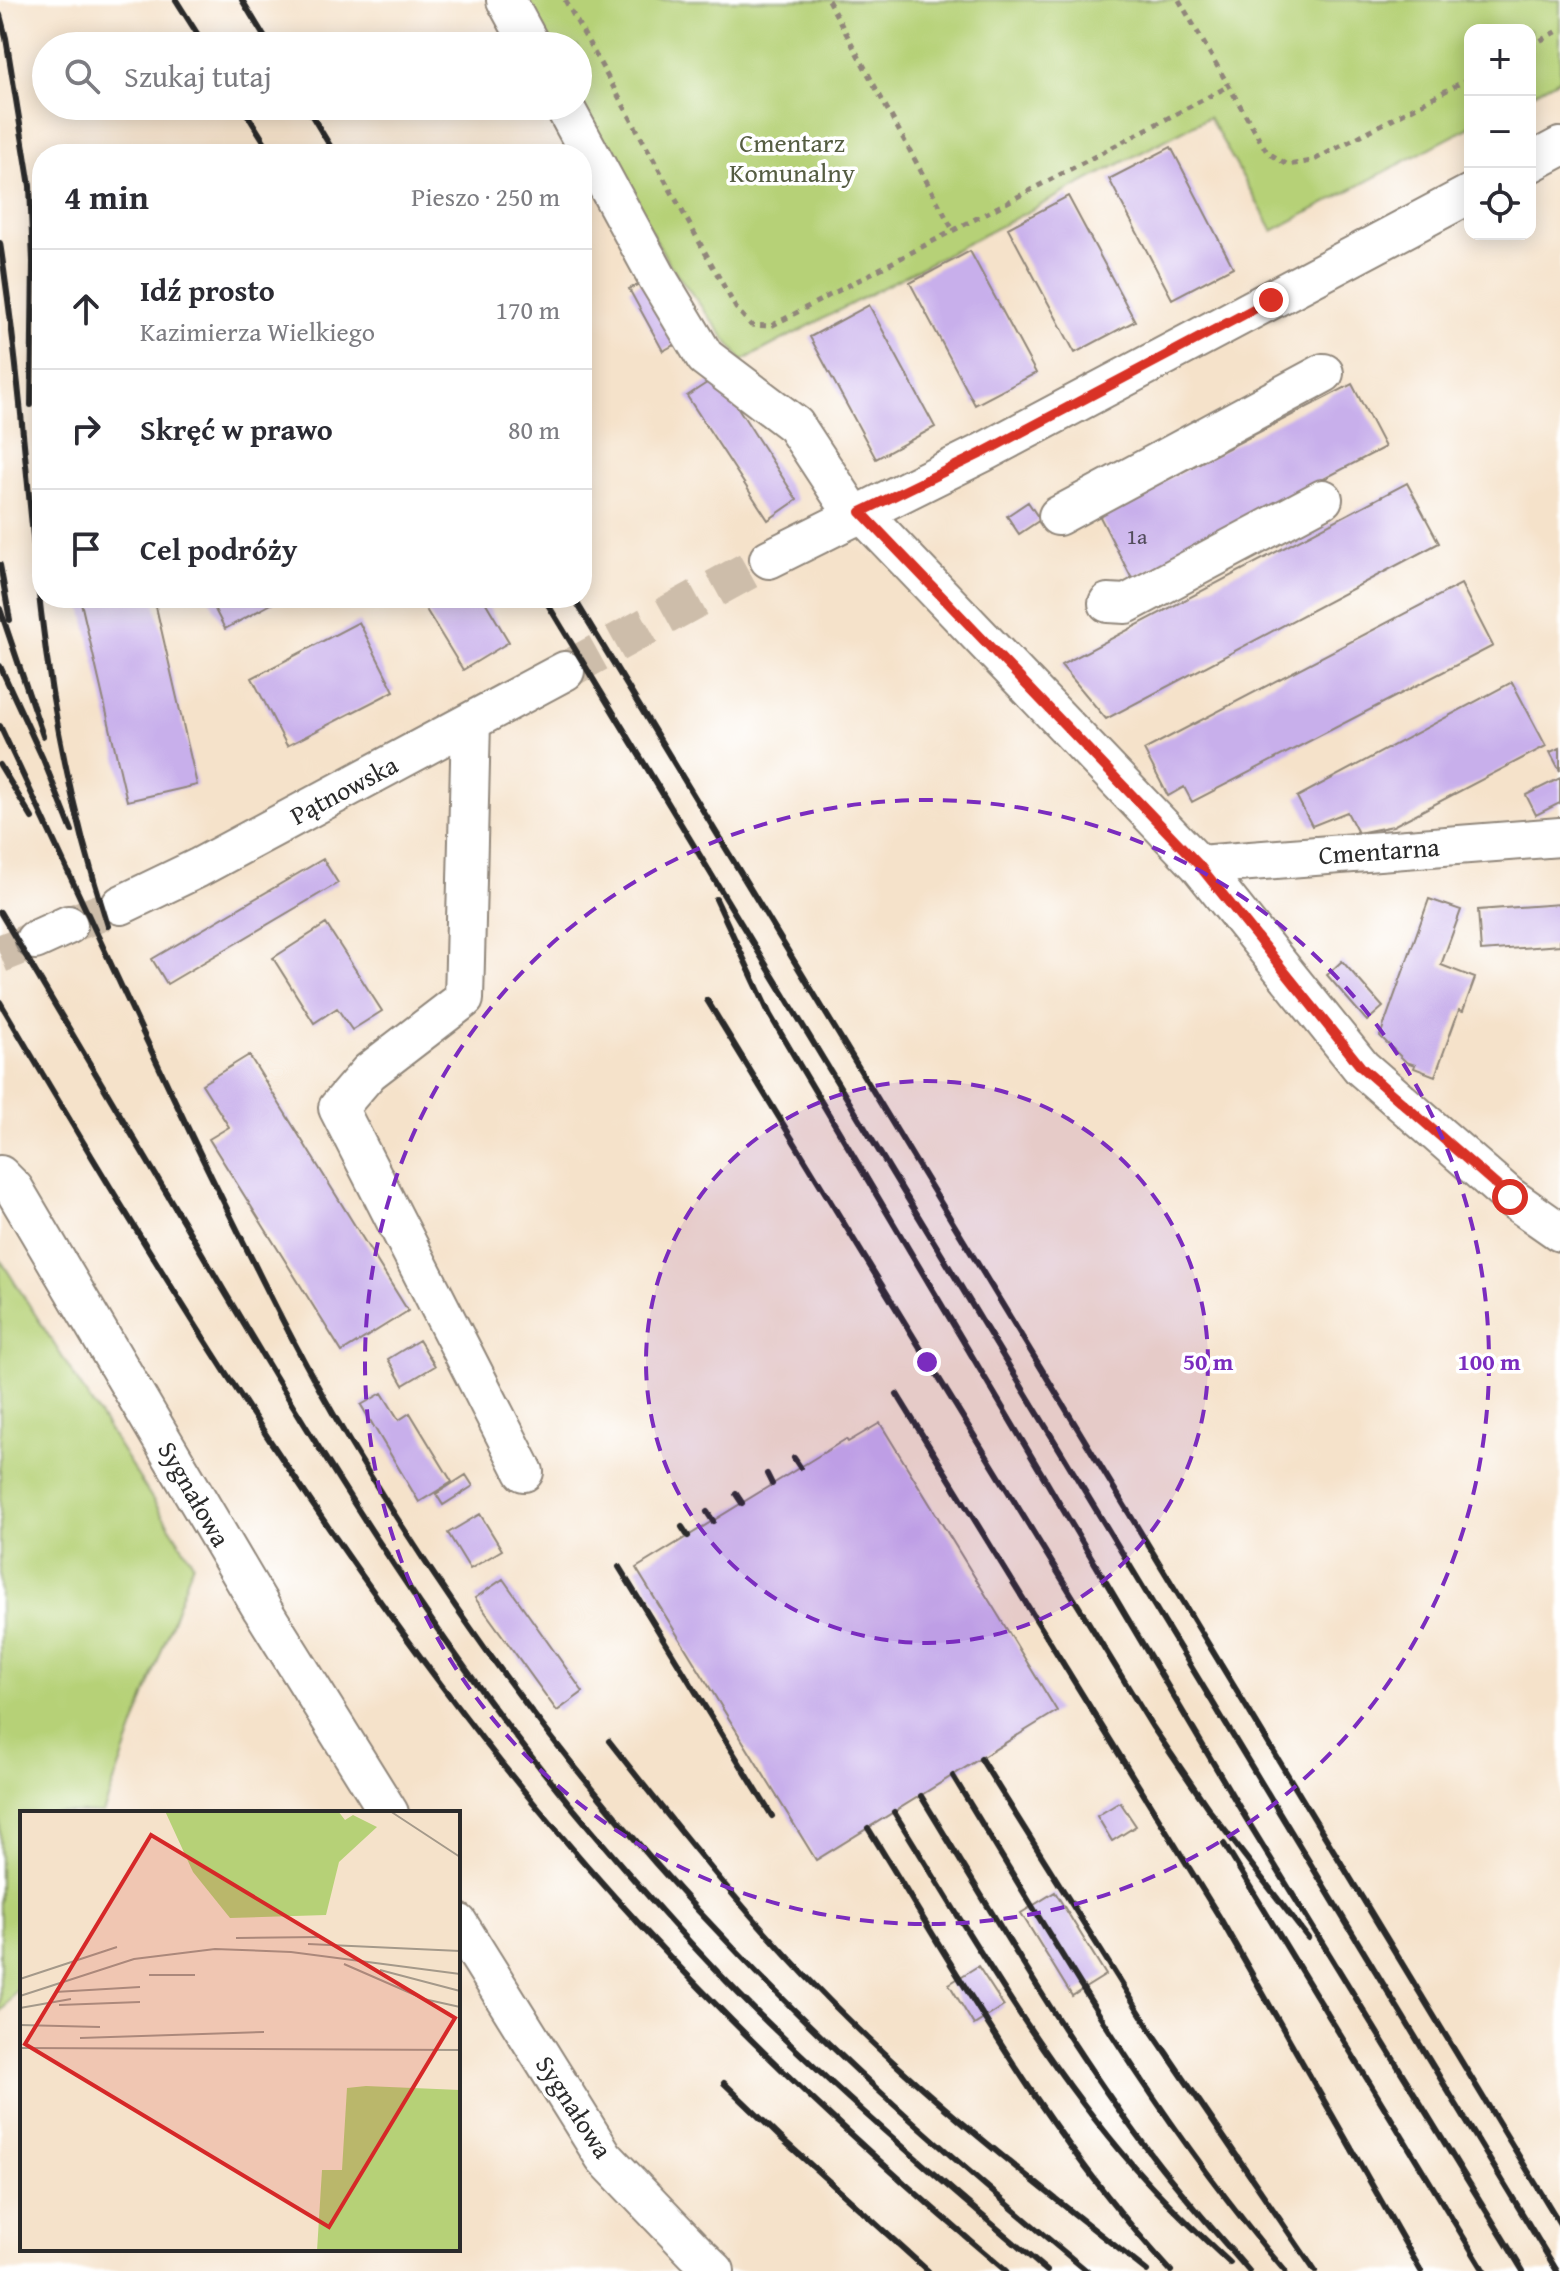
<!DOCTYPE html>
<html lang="pl">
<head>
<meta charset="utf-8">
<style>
	body { margin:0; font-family:"Gentium Book Plus",serif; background:#f7f7f7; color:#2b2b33 }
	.controls { position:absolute; right:24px; top:24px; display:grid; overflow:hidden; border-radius:16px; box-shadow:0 4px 20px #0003 }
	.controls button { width:72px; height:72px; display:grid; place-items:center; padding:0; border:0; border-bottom:2px solid #e1e1e2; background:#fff; color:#2b2b33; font:40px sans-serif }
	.stop { position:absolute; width:24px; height:24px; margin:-18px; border:6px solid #d93025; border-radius:50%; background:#fff }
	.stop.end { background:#d93025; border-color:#fff; box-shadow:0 2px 8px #0008 }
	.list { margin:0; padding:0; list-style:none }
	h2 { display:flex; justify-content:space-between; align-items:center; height:104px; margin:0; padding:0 32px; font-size:34px }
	h2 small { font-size:26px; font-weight:400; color:#7c7c81 }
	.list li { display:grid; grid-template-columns:52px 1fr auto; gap:24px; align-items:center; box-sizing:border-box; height:120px; padding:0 32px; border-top:2px solid #e1e1e2 }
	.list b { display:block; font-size:30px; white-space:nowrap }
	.list p { margin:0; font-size:26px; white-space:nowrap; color:#7c7c81 }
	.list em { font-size:26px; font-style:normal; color:#7c7c81 }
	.icon { flex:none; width:44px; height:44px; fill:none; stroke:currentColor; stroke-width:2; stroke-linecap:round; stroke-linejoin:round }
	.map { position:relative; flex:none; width:1560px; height:2271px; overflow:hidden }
	.search { position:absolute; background:#fff; box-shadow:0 4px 20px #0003; left:32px; top:32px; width:560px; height:88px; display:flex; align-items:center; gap:20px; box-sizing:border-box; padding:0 28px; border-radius:44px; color:#7c7c81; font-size:30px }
	.panel { position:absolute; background:#fff; box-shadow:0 4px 20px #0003; left:32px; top:144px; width:560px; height:464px; border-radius:32px }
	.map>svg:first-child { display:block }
</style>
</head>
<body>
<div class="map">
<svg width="1560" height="2271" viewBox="0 0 1560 2271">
	<rect width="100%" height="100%" fill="#fff"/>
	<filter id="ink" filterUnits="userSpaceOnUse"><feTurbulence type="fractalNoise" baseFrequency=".0125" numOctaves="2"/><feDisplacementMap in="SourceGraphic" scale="16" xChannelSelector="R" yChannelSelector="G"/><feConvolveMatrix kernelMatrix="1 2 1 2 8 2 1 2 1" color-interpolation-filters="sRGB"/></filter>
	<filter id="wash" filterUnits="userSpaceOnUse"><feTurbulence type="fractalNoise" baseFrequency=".006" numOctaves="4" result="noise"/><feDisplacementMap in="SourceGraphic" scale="32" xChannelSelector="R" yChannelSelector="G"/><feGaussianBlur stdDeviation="1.8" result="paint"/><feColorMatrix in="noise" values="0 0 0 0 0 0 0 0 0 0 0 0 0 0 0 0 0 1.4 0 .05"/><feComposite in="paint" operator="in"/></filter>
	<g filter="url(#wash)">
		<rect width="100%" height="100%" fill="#f5e2ca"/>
		<!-- green -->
		<path fill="#b6d177" stroke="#707e51" stroke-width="2" d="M524 0H1560V79L1530 95V30H1470V127L1273 231 1209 117 742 361 668 262 578 98V46H549Z
			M0 1259 193 1563 103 1813H22V1981L0 2014Z"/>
		<g id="blocks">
			<!-- building -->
			<path fill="#c8afeb" d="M1171 147 1233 267 1172 299 1109 179Z
				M1068 196 1135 321 1075 353 1008 228Z
				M970 251 1036 373 975 405 910 283Z
				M645 281 679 342 663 351 629 289Z
				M869 305 935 427 876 459 810 337Z
				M713 379 733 400 797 500 768 520 687 396Z
				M1352 384 1385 447 1132 579 1099 515Z
				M1407 483 1439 543 1106 719 1061 665Z
				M1028 502 1040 520 1019 534 1007 516Z
				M1461 584 1493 646 1192 802 1184 787 1168 796 1144 750Z
				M80 598H154L197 785 127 801Z
				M209 598H282L225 629Z
				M419 598H483L509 642 463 670Z
				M359 622 394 691 287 746 252 678Z
				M1512 682 1546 746 1393 826 1358 833 1347 812 1312 826 1297 797Z
				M1560 748V771L1550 752Z
				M1560 778V803L1536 815 1526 795Z
				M323 859 338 883 167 984 152 959Z
				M1429 899 1461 910 1441 965 1475 978 1463 1011 1459 1010 1435 1076 1414 1068 1415 1065 1406 1062 1380 1036Z
				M1560 904V945L1481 951 1478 910Z
				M326 924 382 1011 352 1030 337 1008 314 1023 273 958Z
				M1342 961 1383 1007 1367 1021 1327 975Z
				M249 1055 408 1311 342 1352 209 1139 229 1127 202 1084Z
				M419 1340 435 1366 403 1385 388 1359Z
				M382 1393 399 1420 410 1413 452 1482 419 1502 361 1405Z
				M880 1423 1057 1711 816 1860 636 1568 846 1439 848 1442Z
				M466 1475 473 1486 443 1505 436 1494Z
				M480 1514 502 1550 470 1569 448 1533Z
				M503 1579 583 1692 557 1711 475 1598Z
				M1120 1802 1136 1826 1112 1841 1097 1816Z
				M1055 1892 1106 1975 1072 1996 1021 1913Z
				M978 1966 1004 2006 974 2025 949 1984Z"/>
		</g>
	</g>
	<g filter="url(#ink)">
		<use href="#blocks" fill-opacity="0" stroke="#90867a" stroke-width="2"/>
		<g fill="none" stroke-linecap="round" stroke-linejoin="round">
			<!-- minor-tunnel -->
			<path stroke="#cdbdaa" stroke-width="38" stroke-dasharray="38 19" stroke-linecap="butt" d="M565 671 769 559
				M68 925 121 905
				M0 954 35 940"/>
			<defs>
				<path id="minor" d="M506 0 531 46
					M564 106 658 279 705 357 795 425 854 515
					M1530 163 1560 147
					M861 512 1199 865 1361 1067 1510 1197 1560 1232
					M1058 516 1324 373
					M769 559 982 453 1470 194
					M1108 603 1126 604 1323 499
					M471 722 464 999 369 1072 338 1108 524 1472
					M1199 865 1560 837
					M121 905 198 868 565 671
					M35 940 68 925
					M0 1175 14 1189 262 1609 389 1813
					M458 1923 604 2157 696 2253 715 2271"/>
			</defs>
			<!-- minor casing -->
			<use href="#minor" stroke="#90867a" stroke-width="42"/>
			<!-- path -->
			<path stroke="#90867a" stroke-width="5" stroke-dasharray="6 6" stroke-linecap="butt" d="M565 0 736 308 751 325 771 326 1229 86
				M828 0 953 230
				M1179 0 1267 152 1288 165 1312 161 1470 78
				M1530 46 1560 30"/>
			<!-- minor -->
			<use href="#minor" stroke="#fff" stroke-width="38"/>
			<!-- rail -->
			<path stroke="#2b2b2b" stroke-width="6" d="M176 0 205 46
				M242 0 270 46
				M0 15 6 38 30 186 33 262 31 405
				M242 106 272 154
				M306 106 335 154
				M0 243C19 366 27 489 41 612 53 718 75 824 108 926
				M0 565 10 620
				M544 598 1557 2271
				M574 598 1560 2224
				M0 609 43 736
				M0 666 43 759 72 831
				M0 726C70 874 137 1023 208 1170 256 1268 303 1366 360 1459 467 1635 596 1806 739 1954 848 2068 966 2171 1087 2271
				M0 765 32 818
				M716 899 770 1015 796 1059 1244 1815 1523 2271
				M0 912C63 1019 127 1126 190 1233 312 1440 436 1648 592 1831 648 1897 706 1963 768 2023 858 2110 952 2190 1047 2271
				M707 1000 1152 1726 1210 1811 1308 1938
				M0 1002C149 1256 303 1508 484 1741 638 1939 815 2110 1006 2271
				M897 1394 1220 1918 1421 2271
				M794 1458 800 1467
				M767 1474 772 1484
				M736 1494 742 1503
				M707 1512 713 1521
				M682 1527 688 1536
				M619 1567 772 1816
				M609 1741C686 1839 764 1938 854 2025 945 2114 1047 2192 1147 2271
				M981 1759 1150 2029 1315 2271
				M953 1776C1057 1946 1155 2119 1285 2271
				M921 1796C994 1915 1064 2038 1148 2150 1179 2192 1215 2231 1249 2271
				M894 1812C970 1934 1041 2060 1135 2168 1165 2202 1197 2232 1230 2263
				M868 1828C962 1980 1049 2139 1171 2271
				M1224 1844 1484 2271
				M724 2083 780 2137 928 2271"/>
		</g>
	</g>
	<g fill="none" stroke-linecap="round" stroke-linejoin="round" filter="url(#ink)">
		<!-- route -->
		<path stroke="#d93025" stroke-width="10" d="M1271 300 982 453 861 512 1199 865 1361 1067 1510 1197"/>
	</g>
	<!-- distance rings -->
	<circle cx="927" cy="1362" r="281" fill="#7b2cbf" fill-opacity=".12"/>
	<g fill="none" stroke="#7b2cbf" stroke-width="4" stroke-dasharray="14 10">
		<circle cx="927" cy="1362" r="281"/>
		<circle cx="927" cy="1362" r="562"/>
	</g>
	<g text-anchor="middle" stroke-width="7" stroke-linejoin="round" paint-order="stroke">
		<!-- number labels -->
		<g font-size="22" fill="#524c5b">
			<text x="1137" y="544">1a</text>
		</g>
		<!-- park labels -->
		<g font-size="26" fill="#555d42" stroke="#fff">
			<text x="792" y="152">Cmentarz<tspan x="792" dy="30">Komunalny</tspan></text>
		</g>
		<!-- street labels -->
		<g font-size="26" fill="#2b2b2b" stroke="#fff">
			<text transform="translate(344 790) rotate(-28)" y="9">Pątnowska</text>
			<text transform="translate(1379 851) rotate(-4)" y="9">Cmentarna</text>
			<text transform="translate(194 1494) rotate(60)" y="9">Sygnałowa</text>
			<text transform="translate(574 2107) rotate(57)" y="9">Sygnałowa</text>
		</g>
	</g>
	<!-- overview -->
	<g transform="translate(20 1811)">
		<rect width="440" height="440" fill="#f5e2ca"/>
		<path d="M145 0H318L325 9 333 4 357 16 319 51 306 104 210 107 173 61ZM346 275 440 279V440H297L302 359H322L327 277Z" fill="#b6d177"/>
		<path fill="none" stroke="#a4998a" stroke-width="2" d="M370 0 440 46M216 127 300 126M288 133 440 140M324 153 404 188 440 196M360 159 440 180M129 164H175M0 168 97 136M35 181 120 176M0 185 114 148 195 138 271 141 440 163M39 194 120 191M0 197 51 188M0 214 80 216M60 227 244 221M0 237 440 239"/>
		<path fill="#d62828" fill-opacity="0.15" stroke="#d62828" stroke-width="4" d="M131 24 435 207 309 416 5 233Z"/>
		<rect width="440" height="440" fill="none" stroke="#2b2b2b" stroke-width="4"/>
	</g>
	<circle cx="927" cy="1362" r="12" fill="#7b2cbf" stroke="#fff" stroke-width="4"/>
	<g font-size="24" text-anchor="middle" font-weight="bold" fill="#7b2cbf" stroke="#fff" stroke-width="7" stroke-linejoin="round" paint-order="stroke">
		<text x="1208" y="1370">50 m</text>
		<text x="1489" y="1370">100 m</text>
	</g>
</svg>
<div class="controls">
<button>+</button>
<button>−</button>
<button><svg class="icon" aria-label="locate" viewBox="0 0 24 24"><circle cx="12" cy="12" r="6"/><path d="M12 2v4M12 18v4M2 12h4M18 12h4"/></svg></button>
</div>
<div class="stop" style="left:1510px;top:1197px"></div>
<div class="stop end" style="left:1271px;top:300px"></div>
<div class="search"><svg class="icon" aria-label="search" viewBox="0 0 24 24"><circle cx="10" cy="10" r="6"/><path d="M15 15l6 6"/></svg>Szukaj tutaj</div>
<section class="panel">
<h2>4 min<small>Pieszo · 250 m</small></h2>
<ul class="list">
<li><svg class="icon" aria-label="ahead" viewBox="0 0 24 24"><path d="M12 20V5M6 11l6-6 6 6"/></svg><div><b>Idź prosto</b><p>Kazimierza Wielkiego</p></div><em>170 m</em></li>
<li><svg class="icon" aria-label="right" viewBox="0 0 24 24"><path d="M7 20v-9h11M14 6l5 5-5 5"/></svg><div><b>Skręć w prawo</b></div><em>80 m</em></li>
<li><svg class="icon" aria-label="arrive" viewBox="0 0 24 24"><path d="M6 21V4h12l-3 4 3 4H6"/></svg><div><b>Cel podróży</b></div></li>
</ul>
</section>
</div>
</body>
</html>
